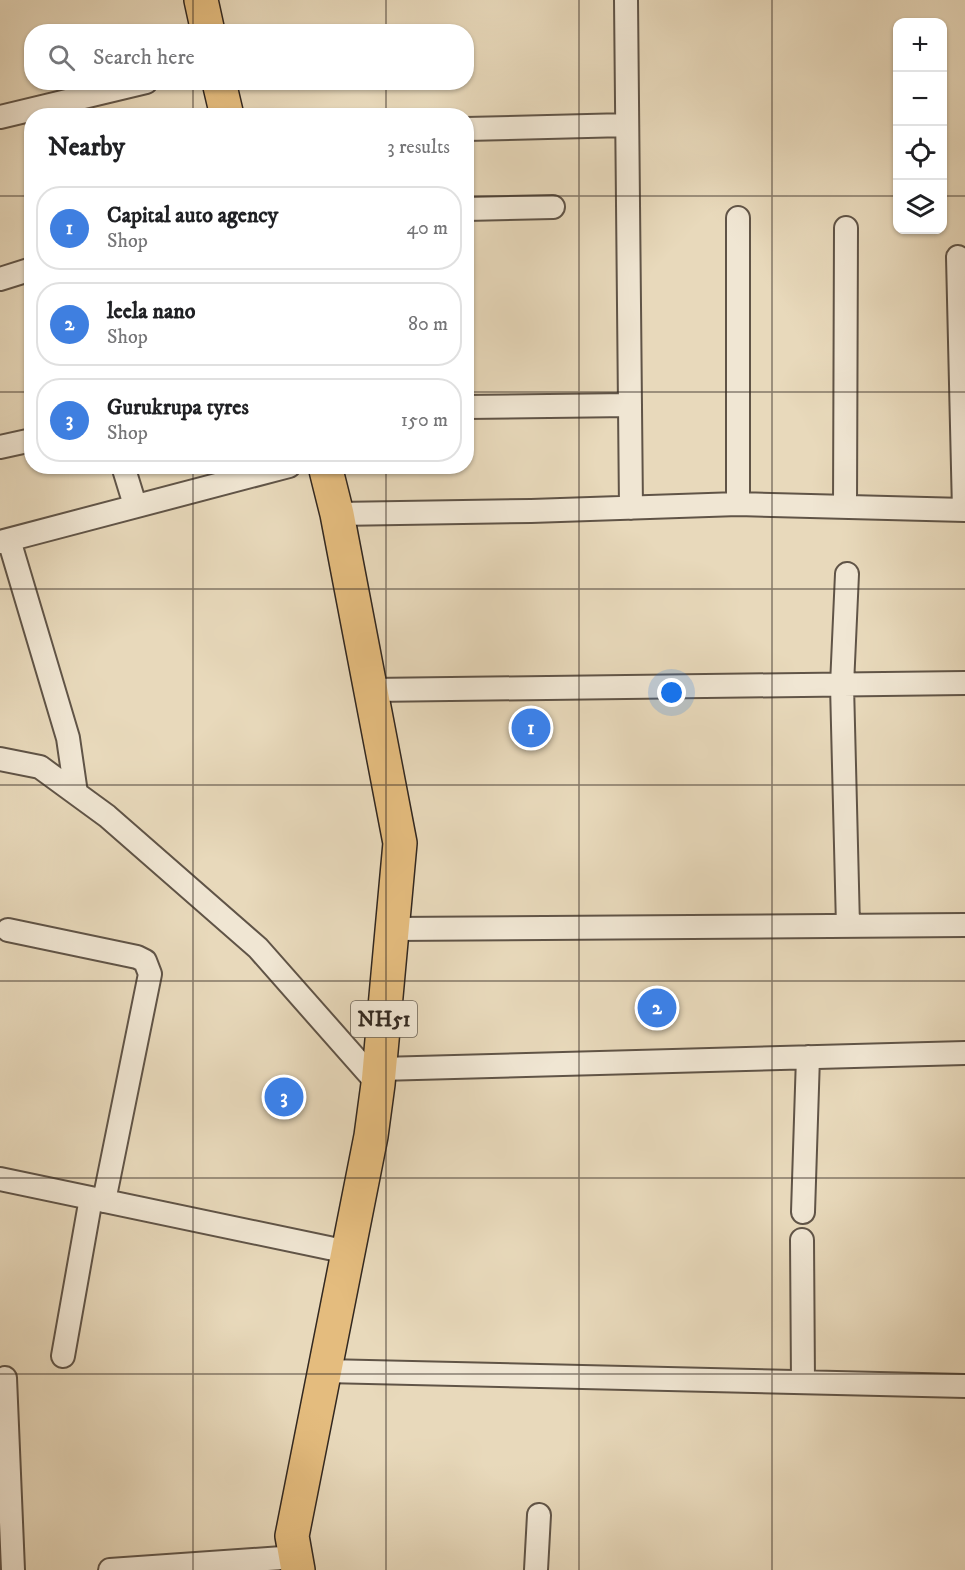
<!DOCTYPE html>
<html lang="en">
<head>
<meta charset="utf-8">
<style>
	body { margin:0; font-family:"IM FELL DW Pica",serif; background:#f2f2f2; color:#202124 }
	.controls { position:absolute; right:18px; top:18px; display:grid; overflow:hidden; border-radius:12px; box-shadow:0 2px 4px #0004 }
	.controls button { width:54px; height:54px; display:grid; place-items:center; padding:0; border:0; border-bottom:2px solid #e0e0e0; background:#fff; color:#202124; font:30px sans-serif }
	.you { position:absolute; left:672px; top:693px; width:21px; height:21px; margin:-15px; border:4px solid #fff; border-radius:50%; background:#1a73e8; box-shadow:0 0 0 9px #1a73e833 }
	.badge { display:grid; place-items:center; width:39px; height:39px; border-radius:50%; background:#db2777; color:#fff; font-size:20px; font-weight:700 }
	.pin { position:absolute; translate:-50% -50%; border:3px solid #fff; box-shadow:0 2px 6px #0006 }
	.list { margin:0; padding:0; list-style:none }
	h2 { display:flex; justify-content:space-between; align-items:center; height:78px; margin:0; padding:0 24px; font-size:26px }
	h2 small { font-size:20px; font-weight:400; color:#757577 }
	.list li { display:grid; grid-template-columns:39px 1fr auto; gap:18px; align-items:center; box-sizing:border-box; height:84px; margin:0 12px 12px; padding:0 12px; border:2px solid #e0e0e0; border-radius:24px }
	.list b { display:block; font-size:22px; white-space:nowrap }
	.list p { margin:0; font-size:20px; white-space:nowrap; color:#757577 }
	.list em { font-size:20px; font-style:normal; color:#757577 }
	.icon { flex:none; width:33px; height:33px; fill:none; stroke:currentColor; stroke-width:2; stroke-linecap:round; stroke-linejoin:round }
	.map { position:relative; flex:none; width:965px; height:1570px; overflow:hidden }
	.search { position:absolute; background:#fff; box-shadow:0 2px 4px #0004; left:24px; top:24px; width:450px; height:66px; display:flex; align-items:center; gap:15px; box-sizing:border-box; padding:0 21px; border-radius:24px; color:#757577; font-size:22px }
	.panel { position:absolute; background:#fff; box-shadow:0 2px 4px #0004; left:24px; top:108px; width:450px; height:366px; border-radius:24px }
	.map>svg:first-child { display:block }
</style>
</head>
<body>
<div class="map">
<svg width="965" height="1570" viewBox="0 0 965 1570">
	<rect width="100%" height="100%" fill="#e8d9bb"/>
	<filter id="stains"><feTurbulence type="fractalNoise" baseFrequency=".00333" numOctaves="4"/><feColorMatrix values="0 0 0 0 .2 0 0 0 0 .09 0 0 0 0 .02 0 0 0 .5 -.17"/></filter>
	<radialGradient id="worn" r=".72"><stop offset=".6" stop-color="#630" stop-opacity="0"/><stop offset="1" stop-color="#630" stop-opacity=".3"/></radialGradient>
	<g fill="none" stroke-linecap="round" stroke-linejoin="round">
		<defs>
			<path id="minor" d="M626 0 631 508
				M0 117 146 82
				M466 129 627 125
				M466 209 553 207
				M738 218V504
				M958 257 964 510
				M0 279 32 269
				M466 407 630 405
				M0 447 32 440
				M123 466 135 505
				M845 507 846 228
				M337 514 531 511 738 504 965 510
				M9 540 68 738 76 793
				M0 542 289 466
				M847 574 842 685 848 926
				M371 690 965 683
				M0 759 40 767 107 816 258 948 378 1084
				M392 929 965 925
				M8 930 137 957 145 961 150 974 104 1201
				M380 1069 965 1053
				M0 1179 348 1252
				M803 1212 808 1057
				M802 1240 803 1382
				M63 1356 91 1198
				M325 1371 965 1386
				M5 1378 13 1570
				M110 1570 296 1557
				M536 1570 539 1515"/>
			<path id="trunk" d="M201 0 208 32
				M219 82 227 116
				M298 1570 292 1536 371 1136 378 1084 400 843 337 514 325 466"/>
		</defs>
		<!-- minor casing -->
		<use href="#minor" stroke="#605447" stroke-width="26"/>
		<!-- trunk casing -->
		<use href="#trunk" stroke="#322820" stroke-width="36"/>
		<!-- minor -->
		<use href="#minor" stroke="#f0e6d3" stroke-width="22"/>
		<!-- trunk -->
		<use href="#trunk" stroke="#e4bc7e" stroke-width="33"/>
	</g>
	<!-- grid -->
	<path fill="none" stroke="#322820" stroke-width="1.5" stroke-opacity="0.55" d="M193 0V32M386 0V32M579 0V1570M772 0V1570M193 82V116M386 82V116M0 196H32M466 196H898M942 196H965M0 392H32M466 392H965M193 466V1570M386 466V1570M0 589H965M0 785H965M0 981H965M0 1178H965M0 1374H965"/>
	<g text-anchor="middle" stroke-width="5" stroke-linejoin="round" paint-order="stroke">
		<!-- shield labels -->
		<rect fill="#f0e6d3" stroke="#6b6156" stroke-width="1.5" x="351" y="1001" width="66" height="36" rx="4.5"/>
		<g font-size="21" font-weight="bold" fill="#322820">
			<text x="384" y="1026">NH51</text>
		</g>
	</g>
	<rect width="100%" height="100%" filter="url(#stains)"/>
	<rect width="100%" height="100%" fill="url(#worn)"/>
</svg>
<div class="controls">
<button>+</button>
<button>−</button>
<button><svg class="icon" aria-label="locate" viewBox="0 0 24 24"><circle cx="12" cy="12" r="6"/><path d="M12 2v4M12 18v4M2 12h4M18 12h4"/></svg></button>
<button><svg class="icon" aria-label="layers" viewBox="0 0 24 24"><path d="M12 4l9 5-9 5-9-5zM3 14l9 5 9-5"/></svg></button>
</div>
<div class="you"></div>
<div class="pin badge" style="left:531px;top:728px;background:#3f7fe0">1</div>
<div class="pin badge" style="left:657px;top:1008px;background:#3f7fe0">2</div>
<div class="pin badge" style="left:284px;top:1097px;background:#3f7fe0">3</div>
<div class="search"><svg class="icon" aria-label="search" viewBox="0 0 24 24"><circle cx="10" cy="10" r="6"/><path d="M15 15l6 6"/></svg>Search here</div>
<section class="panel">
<h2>Nearby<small>3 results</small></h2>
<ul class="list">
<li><span class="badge" style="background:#3f7fe0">1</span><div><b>Capital auto agency</b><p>Shop</p></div><em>40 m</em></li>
<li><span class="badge" style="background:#3f7fe0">2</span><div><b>leela nano</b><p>Shop</p></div><em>80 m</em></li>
<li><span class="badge" style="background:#3f7fe0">3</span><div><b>Gurukrupa tyres</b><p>Shop</p></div><em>150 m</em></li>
</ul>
</section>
</div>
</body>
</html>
